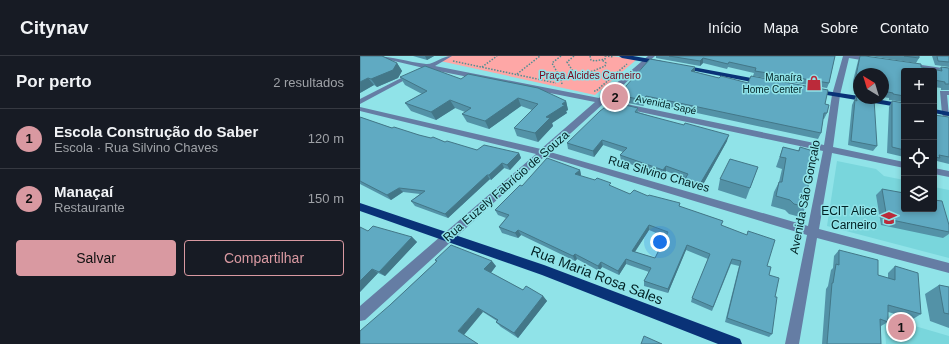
<!DOCTYPE html>
<html lang="pt">
<head>
<meta charset="utf-8">
<style>
	body { margin:0; font-family:Arial,sans-serif; background:#242831; color:#f1f3f6 }
	.controls { position:absolute; right:12px; top:12px; display:grid; overflow:hidden; border-radius:4px; box-shadow:0 2px 6px #0003 }
	.controls button { width:36px; height:36px; display:grid; place-items:center; padding:0; border:0; border-bottom:1px solid #363941; background:#171b24; color:#f1f3f6; font:20px sans-serif }
	.compass { position:absolute; left:493px; top:12px; width:36px; height:36px; border-radius:50%; background:#171b24; box-shadow:0 2px 6px #0003; rotate:322deg }
	.you { position:absolute; left:300px; top:186px; width:14px; height:14px; margin:-10px; border:3px solid #fff; border-radius:50%; background:#1a73e8; box-shadow:0 0 0 6px #1a73e833 }
	.badge { display:grid; place-items:center; width:26px; height:26px; border-radius:50%; background:#d999a1; color:#111; font-size:13px; font-weight:700 }
	.pin { position:absolute; translate:-50% -50%; border:2px solid #fff; box-shadow:0 1px 4px #0006 }
	.list { margin:0; padding:0; list-style:none }
	h2 { display:flex; justify-content:space-between; align-items:center; height:52px; margin:0; padding:0 16px; font-size:17px }
	h2 small { font-size:13px; font-weight:400; color:#9ea1a6 }
	.list li { display:grid; grid-template-columns:26px 1fr auto; gap:12px; align-items:center; box-sizing:border-box; height:60px; padding:0 16px; border-top:1px solid #363941 }
	.list b { display:block; font-size:15px; white-space:nowrap }
	.list p { margin:0; font-size:13px; white-space:nowrap; color:#9ea1a6 }
	.list em { font-size:13px; font-style:normal; color:#9ea1a6 }
	.actions { display:flex; gap:8px; padding:12px 16px }
	.actions a { flex:1; padding:9px 0; border:1px solid #d999a1; border-radius:4px; text-align:center; font-size:14px; color:#d999a1 }
	.actions .main { background:#d999a1; color:#111 }
	.icon { flex:none; width:22px; height:22px; fill:none; stroke:currentColor; stroke-width:2; stroke-linecap:round; stroke-linejoin:round }
	.map { position:relative; flex:none; width:589px; height:288px; overflow:hidden }
	header { display:flex; align-items:center; gap:24px; box-sizing:border-box; height:56px; padding:0 20px; background:#171b24; border-bottom:1px solid #363941 }
	header strong { font-size:19px }
	nav { display:flex; gap:22px; margin-inline-start:auto; font-size:14px }
	main { display:flex }
	aside { flex:1; background:#171b24 }
	.map>svg:first-child { display:block }
</style>
</head>
<body>
<header>
<strong>Citynav</strong>
<nav><a>Início</a><a>Mapa</a><a>Sobre</a><a>Contato</a></nav>
</header>
<main>
<aside>
<h2>Por perto<small>2 resultados</small></h2>
<ul class="list">
<li><span class="badge">1</span><div><b>Escola Construção do Saber</b><p>Escola · Rua Silvino Chaves</p></div><em>120 m</em></li>
<li><span class="badge">2</span><div><b>Manaçaí</b><p>Restaurante</p></div><em>150 m</em></li>
</ul>
<div class="actions"><a class="main">Salvar</a><a>Compartilhar</a></div>
</aside>
<div class="map">
<svg width="589" height="288" viewBox="0 0 589 288">
	<rect width="100%" height="100%" fill="#90e3e8"/>
	<!-- built -->
	<path fill="#79d6dc" d="M477 105 516 113 524 120 544 124V153H574V131L589 134V202L467 170Z
		M524 261 589 280V288H526Z"/>
	<!-- green -->
	<path fill="#fea7a6" d="M88 0H252L276 4 235 39 80 5Z"/>
	<g fill="none" stroke-linecap="round" stroke-linejoin="round">
		<!-- path -->
		<path stroke="#518e92" stroke-width="1.5" stroke-dasharray="1.5 1.5" stroke-linecap="butt" d="M201 0 192 7 201 23
			M214 0 207 6 216 20
			M230 0 231 4 235 5 245 3V0
			M245 0 254 1
			M93 5 196 27
			M122 11 137 0
			M157 18 180 0
			M202 28 201 23 233 15 245 10 246 7 242 4
			M234 35H236L267 8"/>
		<!-- minor -->
		<path fill="#657da4" fill-rule="evenodd" d="M13 0C31 0 48 6 66 8 73 9 82 0 92 0L75 10 239 42 288 0H295L247 44 464 89 472 39 483 0H499L515 3V5L513 6 489 2 480 39 473 91 544 106V112L472 97 459 173 589 207V217L457 182 439 288H425L447 179 185 100 5 264 0 265V250L176 98 0 55V51L181 93 235 46 68 13ZM243 48 463 95 448 170 190 96Z
			M548 7 589 13V17L546 10V8Z
			M51 17 56 18 0 48V43Z
			M580 35H589V39H587L589 60H583L582 58Z
			M574 112 589 115V121L574 118Z"/>
		<!-- major -->
		<path fill="#093277" fill-rule="evenodd" d="M259 0H273L302 5 305 7 302 9 262 2Z
			M322 9 402 24 405 26 402 28 320 12V10Z
			M452 33 499 40V42H510L544 48V52L455 37H452Z
			M574 53 589 56V60L574 57Z
			M0 147 184 209 375 281 380 283 382 288H358L182 219 0 155Z"/>
	</g>
	<!-- wall -->
	<path fill="#5392a7" fill-rule="evenodd" d="M0 0 37 7 42 15 38 22 17 31 14 29 0 37Z
		M53 0H74L67 4Z
		M296 0H475L469 27 467 32 393 20 394 17 368 11 367 13 343 7 340 10 296 2Z
		M500 0 578 14 581 11 589 12V34H581V32L574 31V15H544V46L529 44V42L523 41V18H499V38H494L493 25 498 5Z
		M510 0H559V2L556 7Z
		M572 0H589V11L575 9Z
		M335 11V16L465 48 467 57 464 63H463L461 77 458 83 286 46 283 50 258 45V39Z
		M40 21 101 23 206 45 208 54 206 55 207 57 192 67 193 70 178 86 157 80 154 72 172 54 161 50 129 73 107 66 102 58 105 56 95 52 76 64 51 55 45 47 62 38 45 29Z
		M496 40 517 90 513 95 488 89 492 49Z
		M532 45 544 47V101L527 97 529 51Z
		M278 52V56L367 85 340 134 325 128 326 123 306 115 303 119 261 105 260 99 263 96 243 89 234 101 208 93 207 87Z
		M574 59 589 61V108L577 105 575 108H574Z
		M0 61 32 72 85 86 117 94 159 97 161 102 150 114 144 112 131 124 130 123 88 162 55 150 51 145 60 138 43 136 31 144 0 128Z
		M423 91 438 95 440 91 446 120V151L440 161 429 158 425 154 411 150 414 136 419 126 422 113 416 111Z
		M398 111 386 143 358 134 360 123Z
		M220 114 221 119 220 120 252 131 270 138 288 140 363 165 361 170 407 210 409 219 415 241 412 278 409 281 365 266 379 210 371 208 352 255 331 246 332 242 348 203 326 194 308 237 284 230V225L289 216 266 208 259 219 242 211 239 215 217 203 215 205 161 179 158 182 142 177 139 171 146 162 138 159 135 154 162 130ZM289 174 306 181 295 202 275 196Z
		M522 133 589 169V178L583 182 521 169 516 139Z
		M8 175 52 181 57 186 25 220 18 217 0 236Z
		M479 194 518 219 528 222V217L535 210 561 258 553 263 528 256V266L521 270V288H462L466 233 468 230 471 214 473 212 474 200Z
		M75 204 136 210 131 217 163 234 183 240 187 245 158 282 141 271 136 266 137 265 123 256 30 249 76 206Z
		M579 229 589 231V272L570 265 565 238Z"/>
	<!-- shaded-wall -->
	<path fill="#437788" d="M65 0H74L67 4Z
		M343 2V7L340 10V5Z
		M37 7 42 15 38 22 17 31 11 23Z
		M335 11V16L331 15Z
		M8 22 14 29 0 37V26Z
		M286 40V46L283 50V44Z
		M158 42 161 50 129 73 125 65Z
		M90 44 95 52 76 64 71 56Z
		M206 45 208 54 206 55 207 57 192 67 193 70 178 86 175 77 186 61Z
		M369 79 367 85 340 134V128Z
		M242 84 243 89 234 101 233 95Z
		M159 97 161 102 150 114 147 109Z
		M142 107 144 112 131 124 129 119Z
		M306 110V115L303 119V114Z
		M220 114 221 119 217 124 215 118Z
		M127 119 130 123 88 162 85 158Z
		M39 132 43 136 31 144 27 139Z
		M289 169V174L272 200V195Z
		M158 174 161 179 158 182 155 177Z
		M52 181 57 186 25 220 19 216Z
		M327 189 326 194 308 237V233Z
		M215 198 217 203 215 205 213 200Z
		M266 203V208L259 219 258 215Z
		M132 205 136 210 129 219 124 213Z
		M241 206 242 211 239 215 238 210Z
		M12 213 18 217 0 236V225Z
		M183 240 187 245 158 282 154 277Z
		M118 252 123 256 104 279 98 275Z"/>
	<!-- building -->
	<path fill="#60aac2" stroke="#437788" fill-rule="evenodd" d="M0 0H22L37 7 33 14 11 23 8 22 0 26Z
		M309 0H475L469 27 395 15 396 12 369 6 368 8 343 2 340 5Z
		M500 0H505L561 8V11L582 15 581 11 589 12V28H585V26L574 24V26V15H544V40L533 38V37L523 35V18H499V32H496V20Z
		M544 0H559V2Z
		M577 0H589V6L578 5Z
		M290 3 335 11 331 15 359 22 361 20 388 27 391 20 468 34 465 48 469 49 467 57H464L461 77 286 40 283 44 258 39Z
		M65 10 101 23 108 18 178 32 206 45 202 48 205 49 186 61 190 62 175 77 154 72 178 48 158 42 125 65 102 58 111 52 90 44 71 56 45 47 67 35 40 21Z
		M496 40H499V42H509L514 43 517 90 491 85 495 44 497 45Z
		M532 45 544 47V94L532 91Z
		M252 46 278 52 275 56 324 69 325 67 369 79 340 128 325 123 328 118 306 110 303 114 260 99 267 92 242 84 233 95 207 87 240 55Z
		M574 59 589 61V101L579 99 580 102 574 101Z
		M0 61 32 72 34 71 59 79 71 82 73 81 85 86 87 85 117 94 124 89 159 97 147 109 142 107 129 119H127L85 158 51 145 65 135 39 132 27 139 0 125Z
		M423 91 439 95 440 91 453 95 446 120 449 121 446 151 434 148 430 144 416 140 419 126H422L426 102 420 101Z
		M187 102 220 114 215 118 235 124 237 122 251 127 249 129 270 138 274 134 288 140 289 139 320 147 319 150 363 165 361 169 387 179 388 175 415 184 407 210 411 211 409 219 419 222 415 241H417L412 278 367 262 381 205 372 203 353 251 332 242 350 198 327 189 308 233 284 225 291 212 266 203 258 215 241 206 238 210 215 198 213 200 158 174 155 177 139 171 149 159 135 154 160 129 162 130ZM289 169 308 176 295 202 272 195Z
		M370 103 398 111 390 132 360 123Z
		M522 133 544 137V153H574V144L582 145 589 169V176L527 163Z
		M13 170 52 181 19 216 12 213 0 225V171L8 175Z
		M91 189 132 205 124 213 163 234 166 230 183 240 154 277 136 266 138 264 118 252 98 275 118 288H0V275L30 249 77 205 75 204Z
		M479 194 518 204V219L535 224V210L558 217 561 258 528 249V266L520 263 521 288H467L472 227H473L476 208 479 209Z
		M579 229 589 231V258L584 257Z
		M284 280 302 288H281Z"/>
	<!-- icons -->
	<defs>
		<symbol id="shop-bare" viewBox="-9 -9 18 18"><path d="M-5-2.5h2.3a2.7 3.5 0 0 1 5.4 0H5L5.5 6h-11ZM-1.5-2.5h3a1.5 2.3 0 0 0-3 0Z" fill="#bb2a3a" stroke="#90e3e8" stroke-width="2.5" paint-order="stroke"/></symbol>
		<symbol id="school-bare" viewBox="-9 -9 18 18"><path d="M0-5L7-2L0 1L-7-2ZM-4 1L0 2.5L4 1V4Q0 6-4 4Z" fill="#bb2a3a" stroke="#90e3e8" stroke-width="2.5" paint-order="stroke"/></symbol>
	</defs>
	<g fill-rule="evenodd">
		<use href="#shop-bare" x="443" y="16" width="22" height="22"/>
		<use href="#school-bare" x="518" y="151" width="22" height="22"/>
	</g>
	<g text-anchor="middle" stroke-width="3" stroke-linejoin="round" paint-order="stroke">
		<!-- far-park labels -->
		<g font-size="10" fill="#78051b" stroke="#90e3e8">
			<text x="230" y="23">Praça Alcides Carneiro</text>
		</g>
		<!-- far-poi labels -->
		<g font-size="10" fill="#002124" stroke="#90e3e8" text-anchor="end">
			<text x="442" y="25">Manaíra<tspan x="442" dy="12">Home Center</tspan></text>
		</g>
		<!-- far-street labels -->
		<g font-size="10" fill="#002124" stroke="#90e3e8">
			<text transform="translate(306 48) rotate(12)" y="4">Avenida Sapé</text>
		</g>
		<!-- street labels -->
		<g font-size="12" fill="#002124" stroke="#90e3e8">
			<text transform="translate(299 118) rotate(16)" y="4">Rua Silvino Chaves</text>
			<text transform="translate(146 130) rotate(-41)" y="4">Rua Euzely Fabrício de Souza</text>
			<text transform="translate(445 141) rotate(-79)" y="4">Avenida São Gonçalo</text>
		</g>
		<!-- poi labels -->
		<g font-size="12" fill="#002124" stroke="#90e3e8" text-anchor="end">
			<text x="517" y="159">ECIT Alice<tspan x="517" dy="14">Carneiro</tspan></text>
		</g>
		<!-- near-street labels -->
		<g font-size="14" fill="#002124" stroke="#90e3e8">
			<text transform="translate(237 219) rotate(21)" y="5">Rua Maria Rosa Sales</text>
		</g>
	</g>
</svg>
<div class="controls">
<button>+</button>
<button>−</button>
<button><svg class="icon" aria-label="locate" viewBox="0 0 24 24"><circle cx="12" cy="12" r="6"/><path d="M12 2v4M12 18v4M2 12h4M18 12h4"/></svg></button>
<button><svg class="icon" aria-label="layers" viewBox="0 0 24 24"><path d="M12 4l9 5-9 5-9-5zM3 14l9 5 9-5"/></svg></button>
</div>
<svg class="compass" viewBox="-18 -18 36 36"><path d="M0-13l5 13h-10z" fill="#e53935"/><path d="M0 13l5-13h-10z" fill="#9ea1a6"/></svg>
<div class="you"></div>
<div class="pin badge" style="left:541px;top:271px">1</div>
<div class="pin badge" style="left:255px;top:41px">2</div>
</div>
</main>
</body>
</html>
